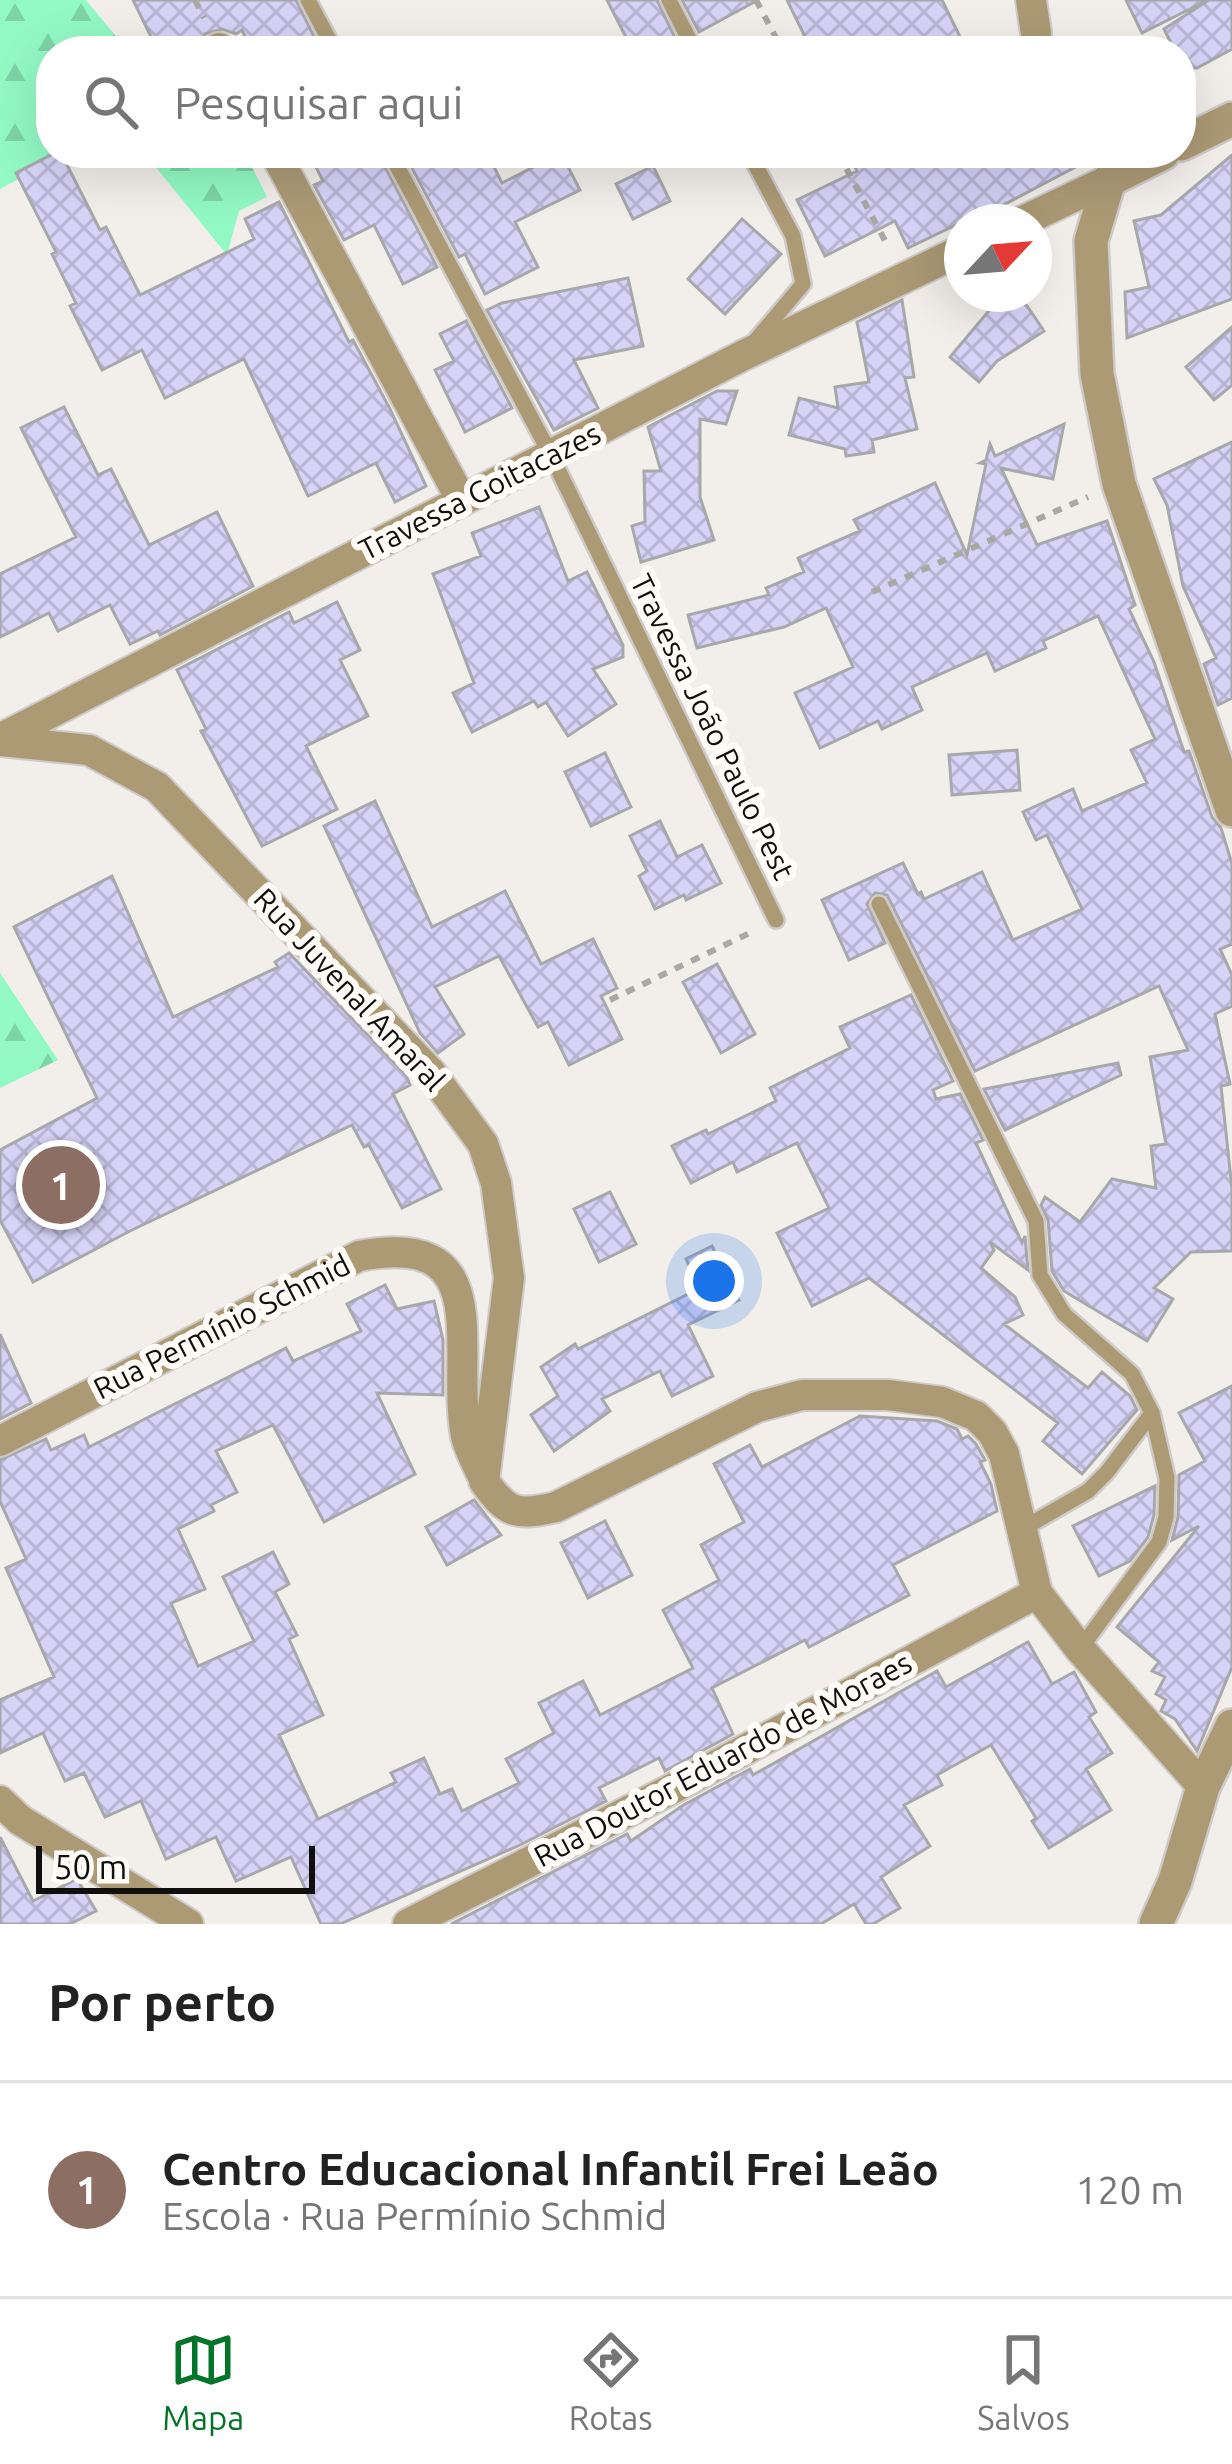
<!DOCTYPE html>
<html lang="pt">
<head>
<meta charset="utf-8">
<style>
	body { margin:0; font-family:Ubuntu,sans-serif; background:#f2f2f2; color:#222 }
	.compass { position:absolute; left:944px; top:204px; width:108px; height:108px; border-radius:50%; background:#fff; box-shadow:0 12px 48px #0002; rotate:64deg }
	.scale { position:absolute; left:36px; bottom:30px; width:279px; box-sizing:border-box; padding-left:12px; border:6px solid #100f0e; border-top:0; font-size:33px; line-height:42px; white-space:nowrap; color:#100f0e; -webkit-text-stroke:9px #fffcf8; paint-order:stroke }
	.you { position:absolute; left:714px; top:1281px; width:42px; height:42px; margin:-30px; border:9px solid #fff; border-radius:50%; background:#1a73e8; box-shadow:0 0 0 18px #1a73e833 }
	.badge { display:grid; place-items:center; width:78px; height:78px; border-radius:50%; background:#037428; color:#fff; font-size:39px; font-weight:700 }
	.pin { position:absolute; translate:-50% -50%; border:6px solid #fff; box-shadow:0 3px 12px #0006 }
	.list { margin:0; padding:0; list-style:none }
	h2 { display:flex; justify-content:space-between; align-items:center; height:156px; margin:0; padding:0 48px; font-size:51px }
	h2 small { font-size:39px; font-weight:400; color:#767676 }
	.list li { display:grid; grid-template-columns:78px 1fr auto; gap:36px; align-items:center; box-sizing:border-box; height:216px; padding:0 48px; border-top:3px solid #e0e0e0 }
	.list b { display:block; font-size:45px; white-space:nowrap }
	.list p { margin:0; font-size:39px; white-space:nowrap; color:#767676 }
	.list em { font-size:39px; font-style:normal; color:#767676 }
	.icon { flex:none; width:66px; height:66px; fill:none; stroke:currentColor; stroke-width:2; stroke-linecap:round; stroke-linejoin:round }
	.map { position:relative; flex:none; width:1232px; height:1924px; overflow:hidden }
	.search { position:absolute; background:#fff; box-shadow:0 12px 48px #0002; left:36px; right:36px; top:36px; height:132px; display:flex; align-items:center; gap:30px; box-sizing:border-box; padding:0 42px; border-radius:48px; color:#767676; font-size:45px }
	.sheet { height:372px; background:#fff }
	nav { display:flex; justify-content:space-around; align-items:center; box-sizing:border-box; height:168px; border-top:3px solid #e0e0e0; background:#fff; font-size:33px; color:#767676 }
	nav a { display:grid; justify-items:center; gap:6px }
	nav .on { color:#037428 }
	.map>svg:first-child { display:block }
</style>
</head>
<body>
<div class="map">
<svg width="1232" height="1924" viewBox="0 0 1232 1924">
	<defs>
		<pattern id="forest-firs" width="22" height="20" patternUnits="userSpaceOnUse" patternTransform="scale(3)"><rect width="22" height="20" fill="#92f9c4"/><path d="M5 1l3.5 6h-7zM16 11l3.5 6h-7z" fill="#7dd4a7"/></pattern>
		<pattern id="building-cross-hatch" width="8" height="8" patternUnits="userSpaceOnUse" patternTransform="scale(3)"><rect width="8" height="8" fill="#d7d3f7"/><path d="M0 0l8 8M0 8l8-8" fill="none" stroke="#b8b4d3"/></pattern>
	</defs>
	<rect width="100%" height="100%" fill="#f2eeea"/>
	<!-- forest -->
	<path fill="url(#forest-firs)" d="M0 0H86L128 51H51V153H66L0 189Z
		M84 153H245L267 197 239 211 227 255 150 160Z
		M0 973 58 1060 0 1088Z"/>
	<!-- building -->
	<path fill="url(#building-cross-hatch)" stroke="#a8a7ac" stroke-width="3" d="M133 0H296L321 51H252L242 30 236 34 222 29 205 34 200 47 191 51H158Z
		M607 0H657L678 44 665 51H633Z
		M682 0H758L699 32Z
		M787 0H942L967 51H812Z
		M1126 0H1208L1142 33Z
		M1209 0H1232V49L1197 68H1185L1181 51H1175L1164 29Z
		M55 153H61L100 230 106 227 140 295 254 239 245 219 279 202 349 342 353 340 390 409 426 486 395 502 376 463 308 496 244 359 165 398 142 350 102 370 70 306 76 303 52 254 56 252 16 173Z
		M309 153H378L437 267 403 284 374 225 344 240 314 185 323 181Z
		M404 153H487L502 183 561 153 580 190 515 222 538 267 485 294 465 254 459 257Z
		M848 153H1102L971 222H962L908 248 895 221 825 256 797 200 857 171Z
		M1232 155V299L1127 338 1125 292 1149 287 1134 221 1161 215Z
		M653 166 670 201 633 219 616 184Z
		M742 219 781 254 725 314 688 279Z
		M628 278 643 346 574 360 598 408 554 430 487 310 502 303Z
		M1003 294H1019L1044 331 997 361 979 382 950 357Z
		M902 300 914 377 905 378 917 429 872 440 874 452 846 456 845 449 789 435 799 398 838 408 835 387 869 382 857 322Z
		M466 321 512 408 465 432 435 370 454 361 440 334Z
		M1232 327V385L1214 400 1186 367Z
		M717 391H737L726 424 700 419V497L714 540 641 562 632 526 645 522 644 471H661L648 427Z
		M64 407 98 475 111 469 149 545 217 512 253 586 160 635 158 631 130 644 110 605 58 631 49 613 0 637V574L76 537 21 428Z
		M1064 424 1053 479 1001 468 1037 545 1107 521 1135 605 1129 609 1154 662 1184 752 1189 751 1212 817 1221 828 1232 864V944L1220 949 1232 975V1006L1215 1014 1230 1084 1221 1086 1232 1189V1251L1191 1252 1154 1288 1173 1299 1147 1341 1064 1291 1052 1271 1048 1220 1041 1205 1045 1197 1080 1222 1112 1179 1156 1188 1151 1146 1166 1144 1150 1057 1188 1050 1159 986 975 1071 887 895 875 893 867 904 885 943 849 960 822 900 903 863 918 894 921 892 924 899 982 872 1013 940 1082 909 1047 835 1036 840 1023 812 1073 789 1082 811 1147 783 1131 750 1155 739 1098 616 1043 641 1046 648 995 671 987 653 912 687 922 710 882 729 878 721 820 748 795 693 853 667 826 608 784 627 697 648 688 615 769 595 766 588 804 572 798 558 860 531 854 520 935 483 967 555 986 464 980 463 986 460 990 444 995 456Z
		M1232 442V698L1218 705 1204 664 1216 658 1183 586 1167 505 1154 479Z
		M539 507 568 581 587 572 623 645V657L593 669 616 704 568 736 546 702 538 707 534 701 472 732 453 693 474 683 433 574 481 556 472 533Z
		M337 602 360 650 340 660 368 716 306 746 337 809 262 846 201 731 206 729 177 670 289 612 294 623Z
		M1017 750 1020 790 952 795 949 755Z
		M605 753 631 807 591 826 565 772Z
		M375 801 432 927 505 891 541 964 593 939 617 988 601 996 622 1039 569 1065 548 1022 538 1027 499 956 435 987 464 1034 438 1053 420 1033 324 826Z
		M660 821 677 857 702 845 721 883 686 900 684 895 655 909 639 876 647 871 630 836Z
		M112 876 173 1017 278 967 275 962 289 953 406 1075 410 1085 393 1094 441 1189 402 1208 369 1145 364 1147 352 1125 130 1231 33 1282 0 1220V1150L97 1098 14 927Z
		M717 964 755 1034 721 1053 683 982Z
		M911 995 953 1081 933 1090 936 1099 960 1094 983 1140 976 1143 1022 1243 1025 1236 1028 1270 990 1242 994 1250 981 1268 1015 1297 1023 1315 1004 1324 1088 1388 1102 1372 1130 1396 1137 1410 1082 1474 1043 1441 1058 1423 869 1278 812 1306 777 1233 829 1208 797 1143 737 1172 733 1162 691 1183 672 1146 706 1130 708 1134 776 1101 770 1088 850 1048 840 1027Z
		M1118 1063 1121 1075 1005 1130 984 1089Z
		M610 1192 636 1244 599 1262 574 1209Z
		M712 1246 739 1300 688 1325 713 1376 672 1396 660 1371 602 1399 610 1411 554 1451 531 1415 558 1396 541 1367 575 1344 578 1349 700 1288 686 1259Z
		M385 1285 397 1309 434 1301 443 1340V1395L377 1393 415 1474 324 1522 273 1425 216 1451 237 1492 211 1505 214 1511 178 1529 205 1589 171 1603 198 1666 254 1641 223 1577 273 1552 289 1584 275 1592 297 1635 289 1639 323 1715 279 1735 318 1819 396 1782 391 1773 424 1758 440 1794 452 1789 462 1811 519 1783 506 1759 554 1733 539 1703 583 1681 600 1715 693 1668 663 1610 719 1580 701 1545 744 1522 714 1464 750 1445 762 1467 860 1416 937 1421 957 1429 962 1439 968 1436 976 1444 985 1460 980 1462 991 1484 997 1511 893 1565 909 1595 809 1647 805 1640 712 1688 733 1734 665 1771 659 1758 599 1788 606 1801 520 1845 340 1924H321L291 1857 236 1881 216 1837 166 1859 141 1801 105 1817 84 1773 65 1781 43 1733 0 1753V1700L54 1677 6 1568 26 1559 0 1501V1460L46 1439 51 1450 84 1435 89 1447 286 1348 293 1361 361 1331 347 1304Z
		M0 1334 31 1403 0 1419Z
		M1232 1386V1667L1197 1751 1175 1719 1161 1711 1166 1700 1156 1694 1165 1677 1152 1671 1159 1662 1117 1627 1199 1526 1172 1540 1178 1517 1179 1475 1205 1461 1179 1413Z
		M1155 1486 1154 1515 1148 1537 1130 1561 1099 1576 1073 1526Z
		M474 1500 501 1535 447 1565 426 1527Z
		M605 1521 632 1575 588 1598 561 1543Z
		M1028 1642 1052 1684 1074 1672 1096 1712 1089 1717 1112 1753 1086 1769 1111 1810 1049 1848 1032 1821 1036 1818 991 1745 937 1775 942 1785 904 1805 930 1846 881 1877 900 1908 873 1924H866L854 1904 821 1924H451L627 1834 631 1841 682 1806 750 1769 753 1775 937 1671 946 1687Z
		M0 1837 33 1901 77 1879 96 1911 70 1924H0Z"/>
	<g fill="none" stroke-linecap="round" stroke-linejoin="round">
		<defs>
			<path id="service" d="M308 0 335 51
				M669 0 695 51
				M390 153 552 457 776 920
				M749 153 793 236 803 284 756 340
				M879 904 1036 1221 1040 1275 1064 1314 1132 1374 1152 1413 1167 1478 1166 1517 1159 1542 1080 1649
				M1024 1528 1088 1491 1107 1472 1152 1413"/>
			<path id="minor" d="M1031 0 1036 33
				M219 48 220 51
				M275 153 462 501
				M1021 222 1109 180
				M0 739 742 356 962 250
				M0 741 89 750 157 787 431 1073 483 1144 496 1183 509 1278 484 1481C507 1514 517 1516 556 1507L757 1407 802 1395H888L942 1402 976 1416 992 1432 1004 1454 1037 1593 1080 1649 1203 1787
				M0 1441 359 1256C500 1229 450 1350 466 1436 469 1450 478 1465 484 1479
				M0 1801 20 1820 188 1924
				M408 1924 668 1791 1037 1593"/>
			<path id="tertiary" d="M1181 144 1232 119
				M1163 153 1109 180 1091 241 1097 374 1119 484 1232 810
				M1156 1924 1175 1881 1203 1787 1232 1726"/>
		</defs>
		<!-- service casing -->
		<use href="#service" stroke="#cecac7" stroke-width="20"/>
		<!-- minor casing -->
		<use href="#minor" stroke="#cecac7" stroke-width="34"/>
		<!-- tertiary casing -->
		<use href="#tertiary" stroke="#cecac7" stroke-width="38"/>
		<!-- path -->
		<path stroke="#aba7a4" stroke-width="6" stroke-dasharray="9 9" stroke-linecap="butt" d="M195 0 204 18
			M756 0 783 51
			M838 153 889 248
			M872 592 1088 497
			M610 1000 756 930"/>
		<!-- service -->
		<use href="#service" stroke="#ac9a75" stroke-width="15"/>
		<!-- minor -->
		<use href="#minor" stroke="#ac9a75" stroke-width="30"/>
		<!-- tertiary -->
		<use href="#tertiary" stroke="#ac9a75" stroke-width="33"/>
	</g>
	<g text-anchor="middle" stroke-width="12" stroke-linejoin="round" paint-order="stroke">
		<!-- street labels -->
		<g font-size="30" fill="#100f0e" stroke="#fffcf8">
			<text transform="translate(480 492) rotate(-27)" y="10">Travessa Goitacazes</text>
			<text transform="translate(712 727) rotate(64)" y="10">Travessa João Paulo Pest</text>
			<text transform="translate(349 990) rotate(47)" y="10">Rua Juvenal Amaral</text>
			<text transform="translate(222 1327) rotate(-27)" y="10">Rua Permínio Schmid</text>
			<text transform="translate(723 1760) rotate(-28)" y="10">Rua Doutor Eduardo de Moraes</text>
		</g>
	</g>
</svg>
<svg class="compass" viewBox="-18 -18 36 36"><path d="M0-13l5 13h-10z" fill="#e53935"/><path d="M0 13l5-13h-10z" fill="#767676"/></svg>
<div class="scale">50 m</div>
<div class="you"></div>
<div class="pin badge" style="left:61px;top:1185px;background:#8d6e63">1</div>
<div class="search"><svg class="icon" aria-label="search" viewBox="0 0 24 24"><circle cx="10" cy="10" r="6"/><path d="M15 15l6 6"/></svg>Pesquisar aqui</div>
</div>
<section class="sheet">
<h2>Por perto<small></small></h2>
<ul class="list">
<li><span class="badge" style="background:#8d6e63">1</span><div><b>Centro Educacional Infantil Frei Leão</b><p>Escola · Rua Permínio Schmid</p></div><em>120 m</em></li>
</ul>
</section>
<nav>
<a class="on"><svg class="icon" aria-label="map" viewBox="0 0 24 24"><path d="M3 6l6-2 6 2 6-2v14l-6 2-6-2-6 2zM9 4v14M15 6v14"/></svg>Mapa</a>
<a><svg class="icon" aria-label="directions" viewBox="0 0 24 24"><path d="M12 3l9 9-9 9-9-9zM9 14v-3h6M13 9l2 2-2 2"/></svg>Rotas</a>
<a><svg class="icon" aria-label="saved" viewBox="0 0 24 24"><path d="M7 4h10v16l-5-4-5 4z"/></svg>Salvos</a>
</nav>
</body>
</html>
